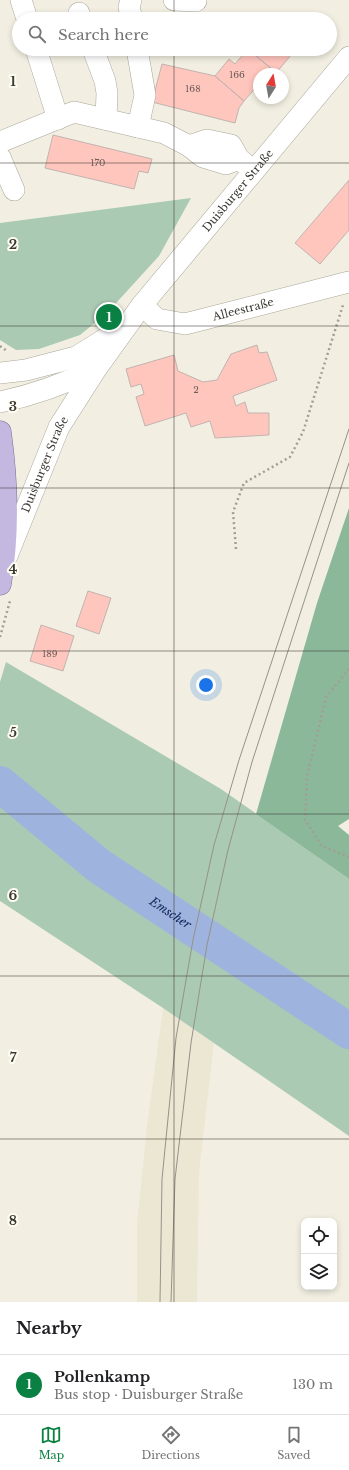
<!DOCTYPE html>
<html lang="en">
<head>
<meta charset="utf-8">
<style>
	body { margin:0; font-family:"Libre Baskerville",serif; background:#f6f6f6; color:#202124 }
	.controls { position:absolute; right:12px; bottom:12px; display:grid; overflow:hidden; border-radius:8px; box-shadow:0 2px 6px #0003 }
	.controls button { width:36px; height:36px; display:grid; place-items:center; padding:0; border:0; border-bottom:1px solid #e0e0e0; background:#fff; color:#202124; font:20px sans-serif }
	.compass { position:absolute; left:253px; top:68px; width:36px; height:36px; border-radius:50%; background:#fff; box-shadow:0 2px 6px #0003; rotate:11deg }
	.you { position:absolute; left:206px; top:685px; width:14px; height:14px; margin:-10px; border:3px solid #fff; border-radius:50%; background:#1a73e8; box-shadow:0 0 0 6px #1a73e833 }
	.badge { display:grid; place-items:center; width:26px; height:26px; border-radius:50%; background:#0b8043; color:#fff; font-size:13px; font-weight:700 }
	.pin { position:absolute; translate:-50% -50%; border:2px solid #fff; box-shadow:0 1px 4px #0006 }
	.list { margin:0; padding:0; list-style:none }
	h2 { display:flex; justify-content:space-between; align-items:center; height:52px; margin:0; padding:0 16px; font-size:17px }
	h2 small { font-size:13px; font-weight:400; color:#757577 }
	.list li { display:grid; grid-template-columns:26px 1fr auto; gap:12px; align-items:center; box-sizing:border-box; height:60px; padding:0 16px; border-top:1px solid #e0e0e0 }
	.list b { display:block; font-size:15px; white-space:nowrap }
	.list p { margin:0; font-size:13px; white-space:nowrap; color:#757577 }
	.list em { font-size:13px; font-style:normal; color:#757577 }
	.icon { flex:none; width:22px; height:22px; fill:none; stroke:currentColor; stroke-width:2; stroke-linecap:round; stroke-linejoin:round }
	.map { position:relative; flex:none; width:349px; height:1302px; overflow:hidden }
	.search { position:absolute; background:#fff; box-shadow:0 2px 6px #0003; left:12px; right:12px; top:12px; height:44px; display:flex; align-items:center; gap:10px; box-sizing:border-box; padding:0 14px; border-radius:22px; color:#757577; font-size:15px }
	.sheet { height:112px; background:#fff }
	nav { display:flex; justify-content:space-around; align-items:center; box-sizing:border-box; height:56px; border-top:1px solid #e0e0e0; background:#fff; font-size:11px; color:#757577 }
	nav a { display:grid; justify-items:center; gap:2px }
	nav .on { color:#0b8043 }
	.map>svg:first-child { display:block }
</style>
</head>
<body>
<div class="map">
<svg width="349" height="1302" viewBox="0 0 349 1302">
	<rect width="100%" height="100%" fill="#f2efe2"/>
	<!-- built -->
	<path fill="#ece7d2" d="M163 1008 214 1043 199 1172 197 1302H137V1224L147 1126Z"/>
	<!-- green -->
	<path fill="#abcab4" d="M191 198 159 256 107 313 80 335 39 349 16 350 0 340V223Z
		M6 662 221 789 349 879V1136L163 1008 0 901V682Z"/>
	<!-- forest -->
	<path fill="#8ab899" d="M349 508V819L338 826 349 835V879L256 814 317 603Z"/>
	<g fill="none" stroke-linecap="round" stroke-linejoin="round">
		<!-- river -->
		<path stroke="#9eb3de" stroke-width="36" id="s1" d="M0 784 99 866 349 1031"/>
	</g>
	<!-- building -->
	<path fill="#fec6bd" stroke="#c2b3b0" d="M248 49 272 69 267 74H259V84L244 101 215 76 229 59 235 64Z
		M248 49H296L276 73Z
		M162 64 215 76 244 101 239 108 235 123 152 102Z
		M53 135 152 159 148 173 139 171 134 189 45 168Z
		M349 180V230L320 264 295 243Z
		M257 345 259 353 267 352 277 380 233 396 236 406 245 402 248 413H269V435L215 438 210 421 191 427 186 413 145 426 136 397 144 394 141 384 131 387 126 369 174 355 178 371 203 382 217 380 231 354Z
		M88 591 111 598 99 634 76 626Z
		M41 625 74 636 63 671 30 661Z"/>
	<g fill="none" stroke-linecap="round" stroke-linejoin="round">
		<defs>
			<g id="minor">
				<path d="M21 0 27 19"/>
				<path d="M131 0 129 7 132 19"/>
				<path d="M174 0 196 1"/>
				<path d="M79 13 81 19"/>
				<path d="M36 49 58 119"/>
				<path d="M93 49 105 81 107 93 106 119"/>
				<path d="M137 49 145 95 138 127"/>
				<path d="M0 142 74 112 164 133 189 146 203 157 226 164 239 159"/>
				<path d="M189 146 207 140 231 145 239 159 250 168"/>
				<path d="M0 157 14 190"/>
				<path id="s2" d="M142 305 157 319 185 324 349 282"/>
				<path d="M0 373 26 370 76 357 118 331"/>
				<path d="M0 402C34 395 64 384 95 369"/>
				<path id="s3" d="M7 556 59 427 96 369 142 305 349 57"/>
			</g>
			<path id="major" d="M0 432C7 482 9 533 0 584"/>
		</defs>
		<!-- minor casing -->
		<use href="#minor" stroke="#a9a79a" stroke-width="22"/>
		<!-- major casing -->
		<use href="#major" stroke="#7b6c96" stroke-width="23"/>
		<!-- path -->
		<path stroke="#a19e95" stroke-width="2.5" stroke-dasharray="2 3" stroke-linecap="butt" d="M0 346 7 351
			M236 549 233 512 244 483 290 457 303 432 343 305
			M0 637 10 601
			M349 669 326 697 307 777 305 820 322 846 349 857"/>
		<!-- minor -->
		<use href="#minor" stroke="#fff" stroke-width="21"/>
		<!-- major -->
		<use href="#major" stroke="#c4b7e0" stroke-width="22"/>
		<!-- tram -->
		<path stroke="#949289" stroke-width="1" d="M160 1302 162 1179 176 1038 193 940 214 845 239 760 349 429
			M171 1302 175 1179 191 1043 207 945 228 850 252 762 349 463"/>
	</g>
	<!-- grid -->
	<path fill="none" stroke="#3b3934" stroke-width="1" stroke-opacity="0.55" d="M174 0V19M174 49V1302M0 163H349M0 326H349M0 488H349M0 651H349M0 814H349M0 976H349M0 1139H349"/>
	<g text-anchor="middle" stroke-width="4" stroke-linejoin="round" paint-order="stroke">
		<!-- number labels -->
		<g font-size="9" fill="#6c5c56">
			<text x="237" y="78">166</text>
			<text x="193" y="92">168</text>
			<text x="98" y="166">170</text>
			<text x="196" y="393">2</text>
			<text x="50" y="657">189</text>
		</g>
		<!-- street labels -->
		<g font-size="11" fill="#3b3934" stroke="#fffdf2">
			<text dy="4" stroke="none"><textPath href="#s3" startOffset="436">Duisburger Straße</textPath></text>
			<text dy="4" stroke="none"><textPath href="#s2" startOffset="109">Alleestraße</textPath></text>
			<text dy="4" stroke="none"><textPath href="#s3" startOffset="99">Duisburger Straße</textPath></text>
		</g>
		<!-- water labels -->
		<g font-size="12" font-style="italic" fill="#102659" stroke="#fffdf2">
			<text dy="4" stroke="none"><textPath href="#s1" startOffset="214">Emscher</textPath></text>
		</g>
	</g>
	<g font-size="13" text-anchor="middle" font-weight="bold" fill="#3b3934" stroke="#fffdf2" stroke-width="4" stroke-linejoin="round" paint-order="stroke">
		<text x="13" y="86">1</text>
		<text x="13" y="249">2</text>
		<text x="13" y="411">3</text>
		<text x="13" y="574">4</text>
		<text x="13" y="737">5</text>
		<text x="13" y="900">6</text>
		<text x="13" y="1062">7</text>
		<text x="13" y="1225">8</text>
	</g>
</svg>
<div class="controls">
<button><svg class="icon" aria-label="locate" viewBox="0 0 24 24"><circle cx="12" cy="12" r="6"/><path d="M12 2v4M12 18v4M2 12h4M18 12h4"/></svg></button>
<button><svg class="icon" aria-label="layers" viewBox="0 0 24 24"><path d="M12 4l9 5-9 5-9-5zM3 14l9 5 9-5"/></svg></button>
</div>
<svg class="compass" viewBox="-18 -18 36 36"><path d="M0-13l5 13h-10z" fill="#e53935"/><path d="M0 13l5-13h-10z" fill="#757577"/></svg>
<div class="you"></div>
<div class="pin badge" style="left:109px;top:317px">1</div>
<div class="search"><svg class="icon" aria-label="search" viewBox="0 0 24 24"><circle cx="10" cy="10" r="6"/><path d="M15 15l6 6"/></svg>Search here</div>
</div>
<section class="sheet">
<h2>Nearby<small></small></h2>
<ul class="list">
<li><span class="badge">1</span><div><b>Pollenkamp</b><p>Bus stop · Duisburger Straße</p></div><em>130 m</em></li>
</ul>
</section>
<nav>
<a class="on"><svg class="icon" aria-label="map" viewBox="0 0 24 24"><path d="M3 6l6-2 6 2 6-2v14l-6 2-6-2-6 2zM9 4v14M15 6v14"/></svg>Map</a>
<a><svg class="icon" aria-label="directions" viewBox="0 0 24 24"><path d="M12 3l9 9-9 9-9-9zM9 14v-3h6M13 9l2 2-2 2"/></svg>Directions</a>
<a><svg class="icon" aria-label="saved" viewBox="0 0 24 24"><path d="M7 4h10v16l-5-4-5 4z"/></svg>Saved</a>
</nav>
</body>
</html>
